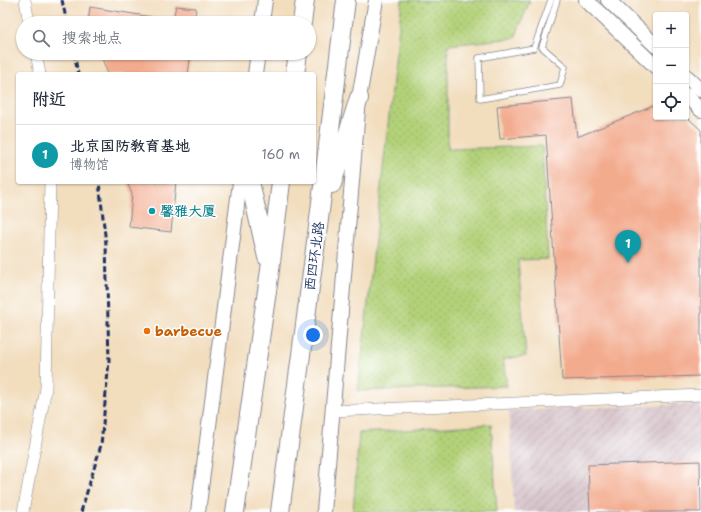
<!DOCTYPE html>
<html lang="zh">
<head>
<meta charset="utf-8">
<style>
	body { margin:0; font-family:"Shantell Sans","LXGW WenKai TC",sans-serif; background:#f2f2f3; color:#1f2937 }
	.controls { position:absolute; right:12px; top:12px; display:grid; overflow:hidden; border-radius:4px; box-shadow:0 1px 3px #0004 }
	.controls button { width:36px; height:36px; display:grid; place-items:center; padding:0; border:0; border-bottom:1px solid #e0e1e3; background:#fff; color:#1f2937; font:20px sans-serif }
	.you { position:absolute; left:313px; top:335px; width:14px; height:14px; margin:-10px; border:3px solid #fff; border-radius:50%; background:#1a73e8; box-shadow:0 0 0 6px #1a73e833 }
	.badge { display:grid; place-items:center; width:26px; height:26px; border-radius:50%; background:#c8321e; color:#fff; font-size:13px; font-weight:700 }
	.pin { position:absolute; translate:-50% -33px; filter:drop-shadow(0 1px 2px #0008) }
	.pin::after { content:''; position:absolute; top:21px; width:14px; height:12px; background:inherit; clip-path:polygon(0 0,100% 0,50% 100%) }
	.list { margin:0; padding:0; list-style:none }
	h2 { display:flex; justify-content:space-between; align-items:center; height:52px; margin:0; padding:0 16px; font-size:17px }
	h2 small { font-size:13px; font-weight:400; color:#747a83 }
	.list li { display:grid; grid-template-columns:26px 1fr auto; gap:12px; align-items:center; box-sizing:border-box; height:60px; padding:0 16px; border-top:1px solid #e0e1e3 }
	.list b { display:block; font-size:15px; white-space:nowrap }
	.list p { margin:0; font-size:13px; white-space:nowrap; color:#747a83 }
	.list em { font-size:13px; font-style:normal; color:#747a83 }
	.icon { flex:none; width:22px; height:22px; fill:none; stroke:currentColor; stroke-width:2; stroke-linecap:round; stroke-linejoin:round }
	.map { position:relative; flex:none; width:701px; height:512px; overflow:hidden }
	.search { position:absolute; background:#fff; box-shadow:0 1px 3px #0004; left:16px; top:16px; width:300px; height:44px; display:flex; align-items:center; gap:10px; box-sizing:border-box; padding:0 14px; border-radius:22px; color:#747a83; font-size:15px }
	.panel { position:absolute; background:#fff; box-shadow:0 1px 3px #0004; left:16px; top:72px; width:300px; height:112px; border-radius:4px }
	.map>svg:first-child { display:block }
</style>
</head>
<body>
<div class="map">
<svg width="701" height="512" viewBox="0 0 701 512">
	<defs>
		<pattern id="industrial-furrows" width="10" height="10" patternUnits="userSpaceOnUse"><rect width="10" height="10" fill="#d2bec5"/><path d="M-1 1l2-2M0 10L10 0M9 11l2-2" fill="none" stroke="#aa9ba3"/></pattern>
		<pattern id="grass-dots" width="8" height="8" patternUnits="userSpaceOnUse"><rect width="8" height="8" fill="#b2d178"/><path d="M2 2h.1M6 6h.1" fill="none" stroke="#98b46a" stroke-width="1.8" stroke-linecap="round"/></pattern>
	</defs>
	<rect width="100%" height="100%" fill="#fff"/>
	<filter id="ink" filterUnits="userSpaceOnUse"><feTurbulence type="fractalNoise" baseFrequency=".025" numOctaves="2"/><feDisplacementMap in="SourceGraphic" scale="8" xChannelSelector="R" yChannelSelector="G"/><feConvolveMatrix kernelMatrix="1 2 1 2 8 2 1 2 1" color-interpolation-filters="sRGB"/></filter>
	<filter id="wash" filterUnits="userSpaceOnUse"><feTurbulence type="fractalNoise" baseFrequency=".012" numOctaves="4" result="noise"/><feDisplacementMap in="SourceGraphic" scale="16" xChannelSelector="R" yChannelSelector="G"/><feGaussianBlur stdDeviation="0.9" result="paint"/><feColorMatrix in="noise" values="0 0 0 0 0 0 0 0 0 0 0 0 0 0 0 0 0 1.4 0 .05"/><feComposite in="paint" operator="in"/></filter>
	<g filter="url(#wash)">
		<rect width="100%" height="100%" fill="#f2ddbd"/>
		<!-- industrial -->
		<path fill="url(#industrial-furrows)" d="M701 404V512H514L509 410Z"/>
		<!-- grass -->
		<path fill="url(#grass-dots)" stroke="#66806b" d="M402 0H530L515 38 448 45V149L542 146 548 259 518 260 526 356 503 359 507 386 358 391Z
			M491 424 497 512H353L359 433Z"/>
		<g id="blocks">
			<!-- building -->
			<path fill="#f3ab8e" d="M176 6 196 8 194 23H172Z
				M90 7 152 17V23H88Z
				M100 53H191L188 74H108Z
				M573 99 577 137 656 105V117H687L701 130V376L562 380 546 135 500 139 497 106Z
				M127 182H176L171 232 129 227 132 194Z
				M700 461 701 512H590L588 465Z"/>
		</g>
	</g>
	<g filter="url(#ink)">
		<use href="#blocks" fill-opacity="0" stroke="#86868e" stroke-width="1"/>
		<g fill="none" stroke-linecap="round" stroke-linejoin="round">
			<defs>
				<path id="service" d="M551 0 534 48 479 58 480 99 560 85 565 67 542 47 557 0"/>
				<path id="minor" d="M25 0 29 23
					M36 53 40 74
					M332 411 701 395
					M23 512 46 388 50 182"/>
				<path id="tertiary" d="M586 0 656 67
					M608 0 656 46
					M262 23 265 0
					M255 74 258 53
					M686 76 701 90
					M686 95 701 110
					M198 512 240 182
					M324 512 359 98 376 0"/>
				<path id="trunk" d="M302 23 305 0
					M295 74 298 53
					M250 182 267 257
					M332 184 359 98
					M235 512 270 270 281 182
					M280 512 318 227 346 0"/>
			</defs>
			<!-- service casing -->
			<use href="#service" stroke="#86868e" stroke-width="7"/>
			<!-- minor casing -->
			<use href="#minor" stroke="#86868e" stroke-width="12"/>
			<!-- tertiary casing -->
			<use href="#tertiary" stroke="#86868e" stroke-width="16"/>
			<!-- trunk casing -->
			<use href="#trunk" stroke="#86868e" stroke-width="20"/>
			<!-- service -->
			<use href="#service" stroke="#fff" stroke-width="5.5"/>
			<!-- minor -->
			<use href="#minor" stroke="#fff" stroke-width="11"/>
			<!-- tertiary -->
			<use href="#tertiary" stroke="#fff" stroke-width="14"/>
			<!-- trunk -->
			<use href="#trunk" stroke="#fff" stroke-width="18"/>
			<!-- rail -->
			<path stroke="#1b2f5e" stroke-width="3" stroke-dasharray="6 3" stroke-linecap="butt" d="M62 0 67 23
				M74 53 78 74
				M81 512 101 445 109 361 106 244 99 182"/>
		</g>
	</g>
	<!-- markers -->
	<circle fill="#0f9aa8" stroke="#fff" stroke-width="1.5" cx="152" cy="211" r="4"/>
	<circle fill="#e8710a" stroke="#fff" stroke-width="1.5" cx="147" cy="331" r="4"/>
	<g text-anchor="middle" stroke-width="3" stroke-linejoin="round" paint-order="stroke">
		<!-- culture labels -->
		<g font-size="14" font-weight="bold" fill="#0d838f" stroke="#fff" text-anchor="start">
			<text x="160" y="216">馨雅大厦</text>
		</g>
		<!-- street labels -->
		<g font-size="14" fill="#1b2f5e" stroke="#fff">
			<text transform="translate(314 256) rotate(-82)" y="5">西四环北路</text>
		</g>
		<!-- food labels -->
		<g font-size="14" font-weight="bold" fill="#c56008" stroke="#fff" text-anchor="start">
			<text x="155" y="336">barbecue</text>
		</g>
	</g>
</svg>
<div class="controls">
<button>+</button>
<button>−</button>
<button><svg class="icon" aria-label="locate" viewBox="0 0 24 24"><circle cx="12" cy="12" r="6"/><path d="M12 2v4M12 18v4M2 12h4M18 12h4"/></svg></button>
</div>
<div class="you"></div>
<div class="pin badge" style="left:628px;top:263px;background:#0f9aa8">1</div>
<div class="search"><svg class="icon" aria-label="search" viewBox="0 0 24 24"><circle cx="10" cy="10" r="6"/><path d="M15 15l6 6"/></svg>搜索地点</div>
<section class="panel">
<h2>附近<small></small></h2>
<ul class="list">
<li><span class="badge" style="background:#0f9aa8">1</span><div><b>北京国防教育基地</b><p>博物馆</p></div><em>160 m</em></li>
</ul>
</section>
</div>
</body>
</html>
